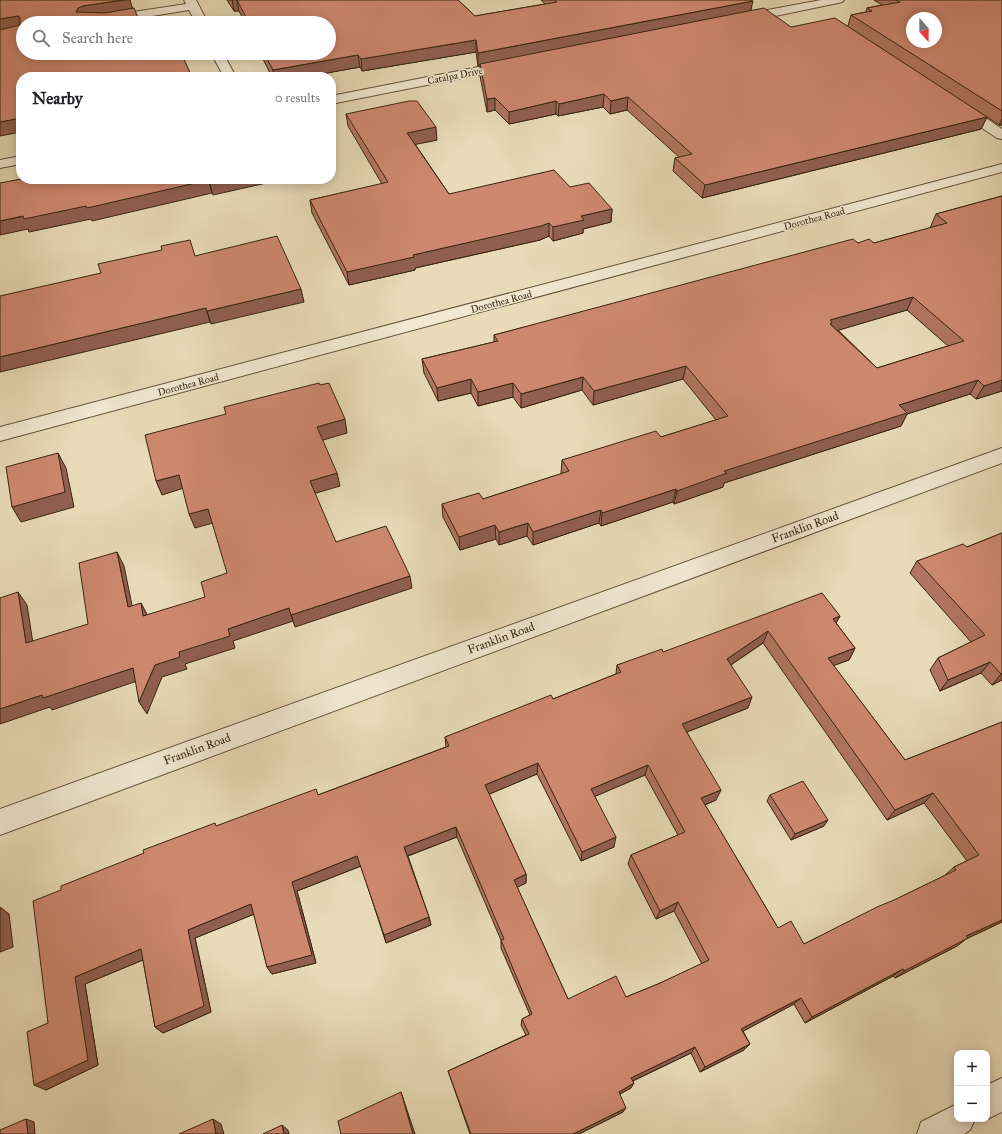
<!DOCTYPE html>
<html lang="en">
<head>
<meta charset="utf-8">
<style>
	body { margin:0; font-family:"IM FELL Great Primer",serif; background:#f2f2f2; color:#202124 }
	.controls { position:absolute; right:12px; bottom:12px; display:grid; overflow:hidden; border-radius:8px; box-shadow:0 2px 10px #0003 }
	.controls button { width:36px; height:36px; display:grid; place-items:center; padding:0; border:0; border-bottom:1px solid #e0e0e0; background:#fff; color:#202124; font:20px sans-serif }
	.compass { position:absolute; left:906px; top:12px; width:36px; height:36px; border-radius:50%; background:#fff; box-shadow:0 2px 10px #0003; rotate:159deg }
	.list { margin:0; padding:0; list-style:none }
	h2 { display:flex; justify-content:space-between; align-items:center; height:52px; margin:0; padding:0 16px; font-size:17px }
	h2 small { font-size:13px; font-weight:400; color:#757577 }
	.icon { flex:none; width:22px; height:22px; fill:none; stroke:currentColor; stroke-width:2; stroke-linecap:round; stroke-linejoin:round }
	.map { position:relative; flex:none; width:1002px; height:1134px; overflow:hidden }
	.search { position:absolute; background:#fff; box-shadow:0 2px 10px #0003; left:16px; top:16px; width:320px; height:44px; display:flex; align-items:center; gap:10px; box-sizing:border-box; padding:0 14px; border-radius:22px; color:#757577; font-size:15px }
	.panel { position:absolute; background:#fff; box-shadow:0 2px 10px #0003; left:16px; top:72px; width:320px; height:112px; border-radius:16px }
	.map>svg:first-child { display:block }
</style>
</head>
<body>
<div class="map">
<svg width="1002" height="1134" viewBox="0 0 1002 1134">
	<rect width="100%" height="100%" fill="#e9dbb8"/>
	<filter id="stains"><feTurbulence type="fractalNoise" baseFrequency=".005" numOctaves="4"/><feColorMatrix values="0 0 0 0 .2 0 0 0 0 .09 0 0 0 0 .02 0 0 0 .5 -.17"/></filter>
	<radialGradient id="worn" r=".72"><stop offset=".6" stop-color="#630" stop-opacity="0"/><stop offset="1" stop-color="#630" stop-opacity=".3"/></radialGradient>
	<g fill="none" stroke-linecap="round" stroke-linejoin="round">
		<defs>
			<path id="minor" d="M184 0H196L208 23H196L189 10 109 23H81L83 21 87 19 186 4Z
				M821 0H844L842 2 838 3 741 23 737 21 735 19 737 17 741 15Z
				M211 53H223L236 77H224Z
				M509 61 513 62 515 65 513 68 331 104V96Z
				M960 103 965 104 1002 129V139L997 138 955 110 953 107 955 104Z
				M21 156V164L0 168V160Z
				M1002 164V172L0 441V427Z
				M1002 448V463L0 835V809Z
				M1002 1078V1112L987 1119V1085Z
				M957 1104V1119H975L970 1130 964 1134H917L921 1122Z"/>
		</defs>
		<!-- minor casing -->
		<use href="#minor" stroke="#645238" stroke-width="2"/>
		<!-- minor -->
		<use href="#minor" fill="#f1e8d1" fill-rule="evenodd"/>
	</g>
	<!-- wall -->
	<path fill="#b17561" stroke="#38240e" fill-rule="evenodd" d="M227 0H458L475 16 545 4 541 0H751V11L791 27 848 26 851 15 866 12 867 8 882 5 874 0H1002V125H999L987 117 981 129 702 198 673 171 675 158 679 157 627 110 610 114 603 107 558 116 556 114 509 124 495 110 487 112 480 76V65L478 66 476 52 362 71 360 67 305 77H272L260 53H329V23H245L239 11H234Z
		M346 114 437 140 415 144 449 194 570 187 612 209 611 222 583 229V233L553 241 549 236 540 240 415 268V270L349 285 312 213 310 200 382 184 348 126Z
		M1002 196V391L976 399 970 394 907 414 901 426 724 483 723 487 674 504 673 502 601 526 599 523 533 545 527 536 499 545 496 539 460 550 443 517 442 504 483 499 561 474 562 460 661 437 716 420 683 379 593 405 582 390 521 408 513 397 478 406 471 393 438 401 424 373 422 359 494 342V335L858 243H874L930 228 936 214ZM907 310 948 346 877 368 838 330Z
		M1002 533V680L992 685 981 673 940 691 930 670 938 658 971 642 910 573 917 561 967 547Z
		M840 616 836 623 855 648 849 660 833 665 905 760 1002 722V922L966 939 957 946 895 978 893 976 805 1023 794 1004 743 1031 750 1044 744 1050 700 1072 691 1053 633 1081 631 1088 620 1094 623 1112 579 1134H470L448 1071 526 1035 521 1025 522 1019 530 1015 501 948V940L457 837 408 856 429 917 431 925 386 943 361 866 297 891 316 963 272 974 267 967 254 914 195 938 211 1012 163 1033 155 1027 143 960 85 984 98 1065 46 1090 48 1023 217 826 318 795 446 747 445 737 553 699 616 674 617 665 663 652ZM763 643 887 820 924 803 967 861 954 867 944 876 804 944 778 928 705 805 716 800 687 732 748 708 731 665ZM537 774 581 861 614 847 595 796 645 775 678 835 631 855 628 864 656 919 674 911 702 964 658 984 626 997 568 999 517 887 526 883V874L489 794Z
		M770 795 824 826 791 840 767 801Z"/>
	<!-- shaded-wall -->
	<path fill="#905f4f" stroke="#38240e" d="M123 0H130L133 10 87 18 76 12 78 8 83 6Z
		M232 0H237L239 11H234Z
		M753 1 750 13 478 66V53Z
		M18 16 23 28 0 32V19Z
		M476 40V52L362 71 361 59Z
		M358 55 360 67 305 77H274L273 70Z
		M604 94 603 107 558 116 559 104Z
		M628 97 627 110 610 114 611 101Z
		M495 98V110L487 112V99Z
		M556 101V114L509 124V112Z
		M987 117 981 129 702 198 705 185Z
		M21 118V132L0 136V122Z
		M1002 119V125H999Z
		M436 127 437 140 408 146 407 133Z
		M223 179H284L213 195 209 182Z
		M209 180 212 193 92 221 91 219 29 232 28 229 0 235V221Z
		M612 209 611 222 583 229V233L553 241V227L581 216Z
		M549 223V236L540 240 415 268V270L349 285 347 272 413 255Z
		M301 289 304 302 211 324 207 311Z
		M913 297 907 310 829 333 830 320Z
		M206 308 210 322 0 372V357Z
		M686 366 683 379 593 405 594 391Z
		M583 377 582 390 521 408V394Z
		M471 379V393L438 401 437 388Z
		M978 380 970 394 907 414 901 426 724 483 723 487 674 504 677 491 724 471 899 405Z
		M1002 380V391L976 399 984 386Z
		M513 383V397L478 406V392Z
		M345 419 347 433 320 441 317 427Z
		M58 453 66 468 74 507 21 522 12 507Z
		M337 473 340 486 313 494 310 481Z
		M179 475 184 488 162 495 156 481Z
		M676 489 673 502 601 526 602 513Z
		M208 509 213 523 195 528 189 514Z
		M601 510 599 523 533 545V532Z
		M528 523 527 536 499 545V532Z
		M495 525 496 539 460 550 459 537Z
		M117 552 124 566 135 620 128 607Z
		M410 576 412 588 295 627 291 615Z
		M18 592 27 605 35 656 26 643Z
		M141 603 148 616H143Z
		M289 608 293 621 233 641 235 648 185 664 187 669 162 677 147 714 139 702 155 665 179 652 228 629Z
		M840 616 833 628V619Z
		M768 631 763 643 723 670 727 659Z
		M855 648 849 660 822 670 828 658Z
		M990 662 981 673 940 691 948 680Z
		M133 668 140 680 52 710 50 707 0 724V709L42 695Z
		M1002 673V680L992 685 1001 674Z
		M752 697 748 708 679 735 682 724Z
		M538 763 537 774 485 796V785Z
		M648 765 645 775 589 799 591 789Z
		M721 790 716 800 697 808 701 798Z
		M933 793 924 803 887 820 895 810Z
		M828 820 824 826 791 840 795 834Z
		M456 827 457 837 407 856 404 847Z
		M616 837 614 847 581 861 582 852Z
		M357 856 361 866 297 891 316 963 272 974 267 967 292 882Z
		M526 874V883L514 889V880Z
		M678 902 674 911 656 919 660 911Z
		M251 904 257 913 195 938 211 1012 163 1033 155 1027 188 930Z
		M0 907 9 914 13 947 0 952Z
		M429 917 431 925 386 943 384 935Z
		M1002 920V922L966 939 957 946 895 978 904 971 966 936Z
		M141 949 150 957 85 984 98 1065 46 1090 34 1085 75 977Z
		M903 969 893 976 805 1023 812 1017Z
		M801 998 794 1004 736 1035 741 1029Z
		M750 1044 744 1050 700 1072 705 1067Z
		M695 1047 691 1053 628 1083 631 1078Z
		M634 1083 631 1088 616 1096 619 1092Z
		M401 1092 415 1134H413Z
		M626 1108 623 1112 579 1134H573Z
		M26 1119 34 1122 35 1134H28Z
		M213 1119 221 1124 224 1134H216Z
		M282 1125 288 1130 289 1134H284Z"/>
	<!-- building -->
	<path fill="#ce8871" stroke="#38240e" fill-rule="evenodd" d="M0 0H123L83 6 78 8 76 12 105 13 134 8 140 23H23V53H162L165 58 182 55 192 77H21V118L0 122V30L20 25V17L18 16 0 19Z
		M237 0H458L475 16 557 2 555 0H751L753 1 478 53 476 40 361 59 358 55 273 70 264 53H329V23H249Z
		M896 0H1002V111L851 15 872 11 867 8 900 2ZM912 18H936V42H912Z
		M764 8 791 27 835 18 987 117 705 185 675 158 692 154 628 97 611 101 604 94 559 104 556 101 509 112 495 98 487 99 480 64Z
		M409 101H417L436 127 407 133 449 194 554 170 570 187 589 183 612 209 581 216 584 220 553 227 549 223 541 226 413 255 414 257 347 272 310 200 388 182 346 114Z
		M21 179H223L209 182V180L87 208 86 206 24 219 23 216 0 221V183Z
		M1002 196V380L984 386 978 380 899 405 907 413 724 471 727 473 677 491 676 489 602 513 601 510 533 532 528 523 499 532 495 525 459 537 442 504 479 493 483 499 569 471 562 460 656 431 661 437 728 416 686 366 594 391 583 377 521 394 513 383 478 392 471 379 437 388 422 359 498 341 494 335 853 239 858 243 869 239 874 243 947 223 936 214ZM913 297 964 341 877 368 830 324 832 323 830 320Z
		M277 236 301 289 207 311 206 308 0 357V296L101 273 98 264 162 250 161 246 190 240 195 256Z
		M319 383 320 385 329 383 345 419 317 427 337 473 310 481 336 542 386 526 410 576 291 615 289 608 228 629 230 636 179 652 180 657 155 665 139 702 133 668 43 698 42 695 0 709V598L18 592 26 643 88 624 79 563 117 552 128 607 141 603 143 616 205 597 201 582 227 573 208 509 189 514 179 475 156 481 145 435 226 414 224 407Z
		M58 453 65 492 12 507 6 467Z
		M1002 533V673L1001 674 990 662 948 680 938 658 985 635 917 561 963 544 967 547Z
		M822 593 840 616 833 619 855 648 828 658 905 760 1002 722V920L966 936 968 938 904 971 903 969 812 1017 801 998 741 1029 750 1044 705 1067 695 1047 631 1078 634 1083 619 1092 626 1108 573 1134H471L448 1071 529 1034 522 1019 532 1014 501 940 504 939 456 827 404 847 429 917 384 935 357 856 292 882 312 955 267 967 251 904 188 930 204 1006 155 1027 141 949 75 977 88 1060 34 1085 27 1032 48 1023 33 901 61 890V886L144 853 143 850 215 823 216 826 316 789 318 795 449 746 445 737 551 695 553 699 621 672 617 665 662 649 663 652ZM768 631 895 810 933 793 979 855 954 867 956 870 894 900 877 907 804 944 791 921 778 928 701 798 721 790 682 724 752 697 727 659ZM538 763 582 852 616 837 591 789 648 765 685 832 631 855 660 911 678 902 709 960 658 984 626 997 616 976 568 999 514 880 526 874 485 785Z
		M803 781 828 820 795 834 770 795Z
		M401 1092 413 1134H341L338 1121Z
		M26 1119 28 1134H0V1130Z
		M213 1119 216 1134H179Z
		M282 1125 284 1134H263Z"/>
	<g text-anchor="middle" stroke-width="3" stroke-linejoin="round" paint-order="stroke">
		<!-- far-street labels -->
		<g font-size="10" fill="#38240e" stroke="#f1e8d1">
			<text transform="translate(455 75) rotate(-11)" y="4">Catalpa Drive</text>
			<text transform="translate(814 218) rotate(-15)" y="4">Dorothea Road</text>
			<text transform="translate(501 301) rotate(-15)" y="4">Dorothea Road</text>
			<text transform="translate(188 384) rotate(-15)" y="4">Dorothea Road</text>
		</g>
		<!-- street labels -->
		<g font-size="12" fill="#38240e" stroke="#f1e8d1">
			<text transform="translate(805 527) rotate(-20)" y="4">Franklin Road</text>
			<text transform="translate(501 638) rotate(-20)" y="4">Franklin Road</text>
			<text transform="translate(197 749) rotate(-20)" y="4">Franklin Road</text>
		</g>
	</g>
	<rect width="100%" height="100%" filter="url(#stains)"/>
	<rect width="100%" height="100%" fill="url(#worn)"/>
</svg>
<div class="controls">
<button>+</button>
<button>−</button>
</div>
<svg class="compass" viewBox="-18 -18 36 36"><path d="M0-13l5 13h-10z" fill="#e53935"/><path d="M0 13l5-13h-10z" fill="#757577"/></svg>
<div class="search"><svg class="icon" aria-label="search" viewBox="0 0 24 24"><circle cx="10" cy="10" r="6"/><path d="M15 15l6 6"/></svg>Search here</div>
<section class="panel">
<h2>Nearby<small>0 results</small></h2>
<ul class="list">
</ul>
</section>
</div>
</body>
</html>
